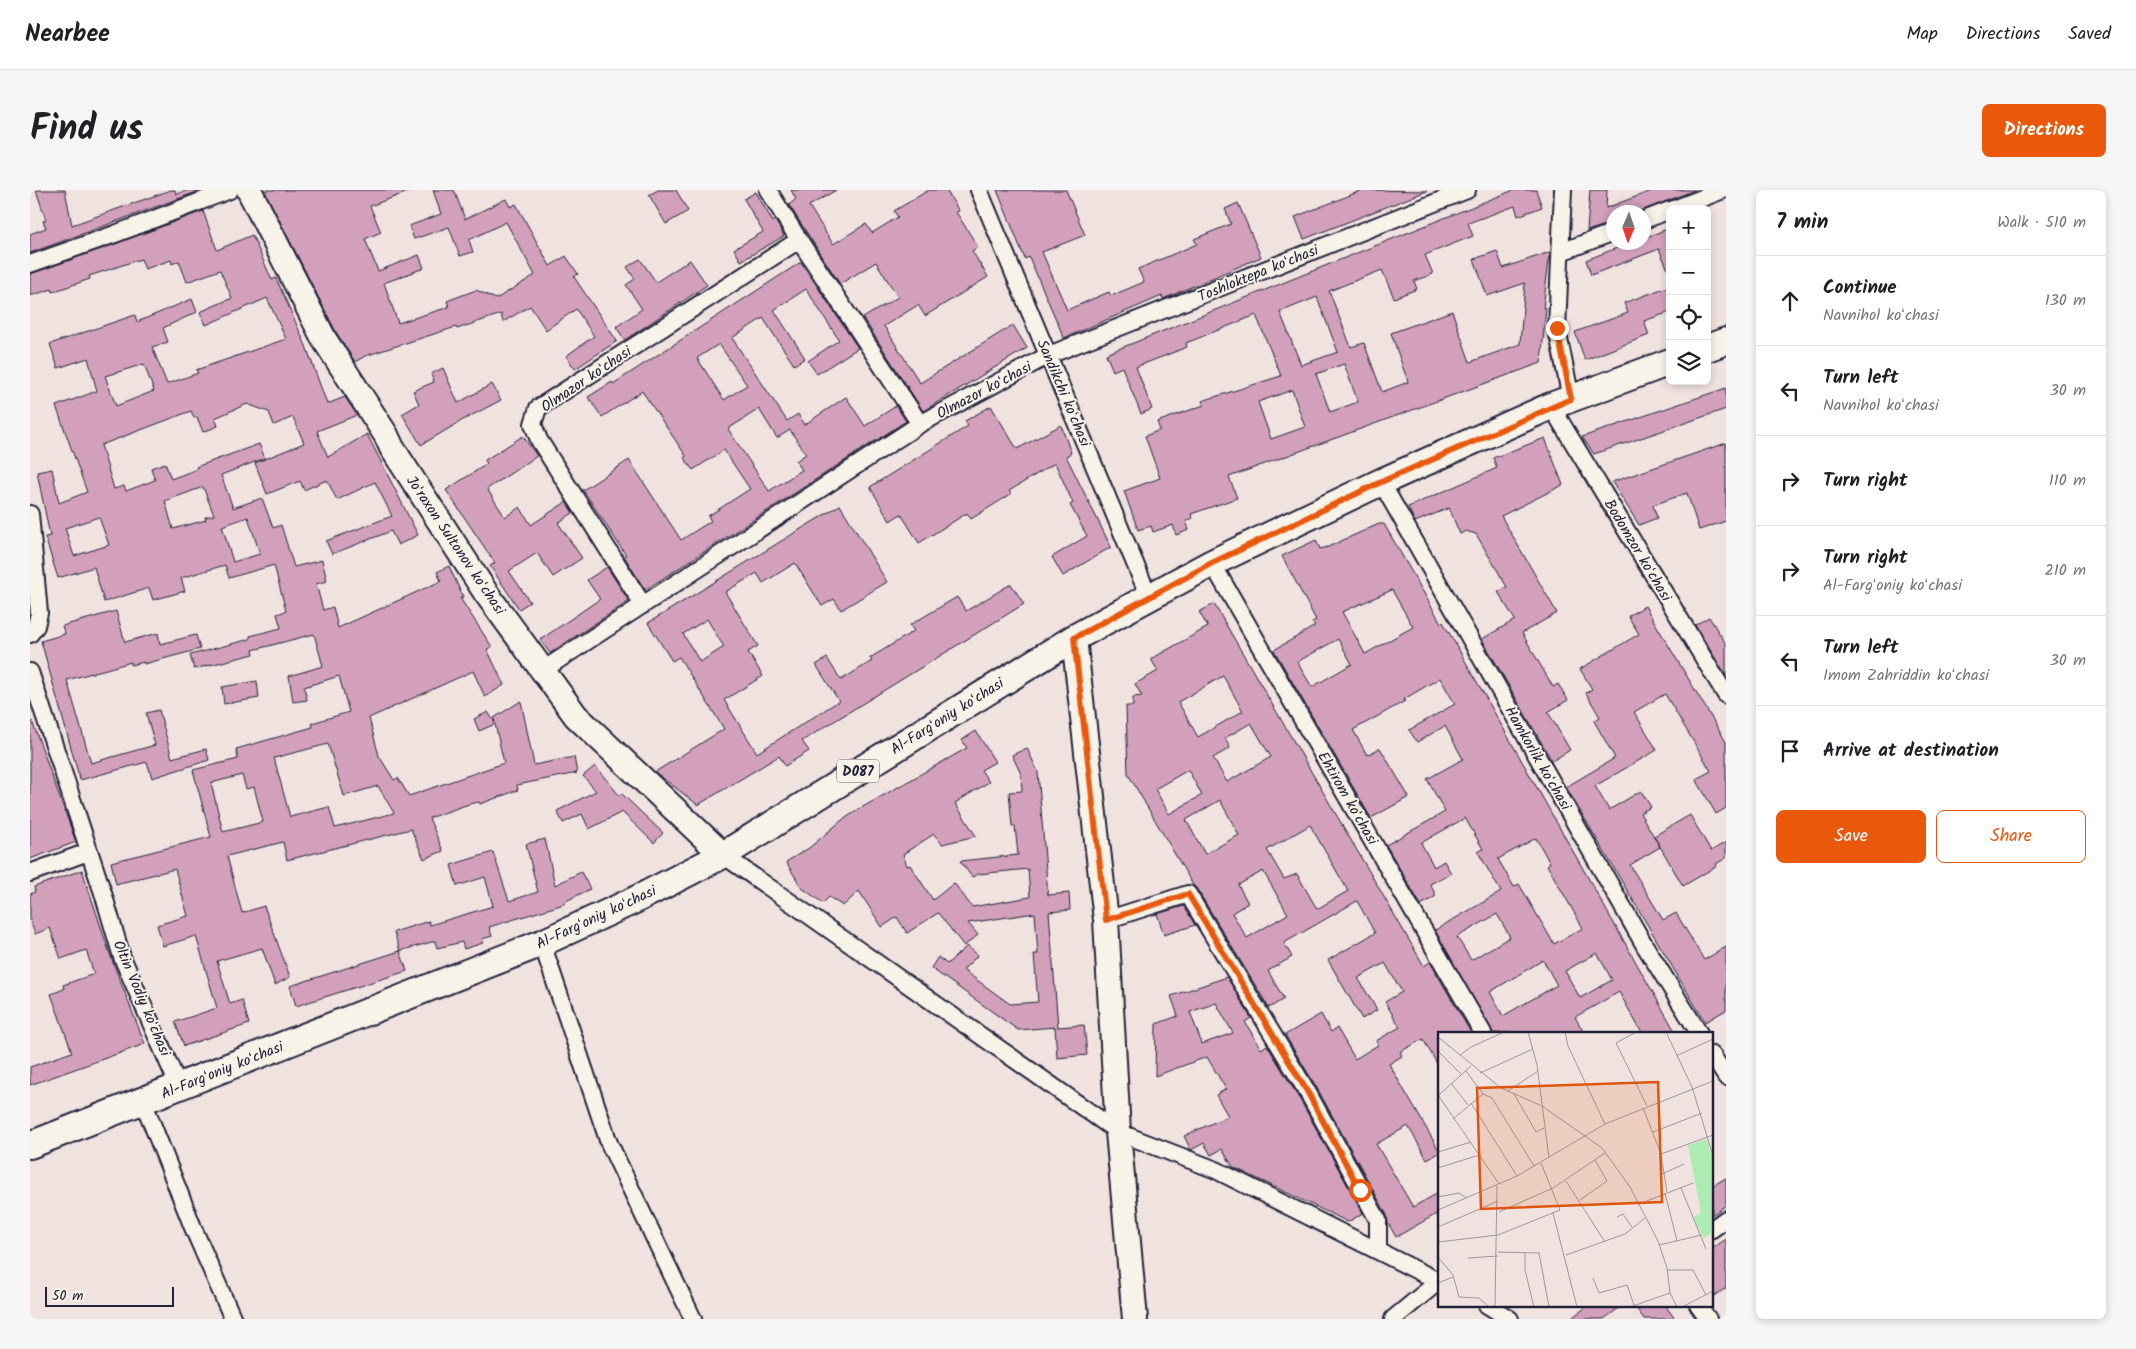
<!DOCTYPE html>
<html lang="en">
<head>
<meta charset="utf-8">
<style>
	body { margin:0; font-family:Kalam,sans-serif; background:#f6f6f6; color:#202124 }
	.controls { position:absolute; right:15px; top:15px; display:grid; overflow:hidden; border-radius:8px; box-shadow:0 2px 8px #0003 }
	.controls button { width:45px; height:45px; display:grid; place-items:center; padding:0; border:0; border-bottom:1px solid #e0e0e0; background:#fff; color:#202124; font:25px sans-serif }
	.compass { position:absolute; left:1576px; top:15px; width:45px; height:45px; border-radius:50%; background:#fff; box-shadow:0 2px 8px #0003; rotate:182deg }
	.scale { position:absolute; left:15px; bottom:12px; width:129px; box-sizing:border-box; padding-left:5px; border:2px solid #22223b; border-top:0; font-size:14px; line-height:18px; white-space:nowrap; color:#22223b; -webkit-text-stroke:4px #f7f3e8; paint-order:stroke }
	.stop { position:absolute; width:15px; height:15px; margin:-11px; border:4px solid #ea580c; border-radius:50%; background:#fff }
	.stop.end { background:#ea580c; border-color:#fff; box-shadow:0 1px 5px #0008 }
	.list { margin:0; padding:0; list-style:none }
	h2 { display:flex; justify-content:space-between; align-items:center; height:65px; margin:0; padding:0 20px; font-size:21px }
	h2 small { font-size:16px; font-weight:400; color:#757577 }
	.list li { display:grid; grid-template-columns:32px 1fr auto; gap:15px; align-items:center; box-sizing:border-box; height:90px; padding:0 20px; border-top:1px solid #e0e0e0 }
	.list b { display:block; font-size:19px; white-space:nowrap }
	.list p { margin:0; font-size:16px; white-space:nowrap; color:#757577 }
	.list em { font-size:16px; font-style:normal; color:#757577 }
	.actions { display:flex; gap:10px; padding:15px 20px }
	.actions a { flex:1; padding:11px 0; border:1px solid #ea580c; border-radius:8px; text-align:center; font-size:18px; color:#ea580c }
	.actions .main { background:#ea580c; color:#fff }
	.icon { flex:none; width:28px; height:28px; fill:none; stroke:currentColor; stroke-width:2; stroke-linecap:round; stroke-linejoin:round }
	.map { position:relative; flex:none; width:1696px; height:1129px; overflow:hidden; border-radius:8px }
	header { display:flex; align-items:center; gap:30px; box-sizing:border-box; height:70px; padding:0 25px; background:#fff; border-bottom:1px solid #e0e0e0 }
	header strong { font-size:24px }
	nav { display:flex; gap:28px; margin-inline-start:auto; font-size:18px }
	.intro { display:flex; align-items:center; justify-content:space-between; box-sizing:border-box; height:120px; padding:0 30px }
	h1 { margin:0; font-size:35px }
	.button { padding:12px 22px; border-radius:8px; background:#ea580c; color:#fff; font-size:18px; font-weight:700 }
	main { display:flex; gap:30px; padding:0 30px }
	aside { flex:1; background:#fff; border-radius:8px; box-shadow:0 2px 8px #0003 }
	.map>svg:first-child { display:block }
</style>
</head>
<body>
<header>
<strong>Nearbee</strong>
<nav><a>Map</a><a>Directions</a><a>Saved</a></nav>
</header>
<div class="intro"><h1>Find us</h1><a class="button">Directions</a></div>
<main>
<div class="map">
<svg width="1696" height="1129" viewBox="0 0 1696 1129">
	<rect width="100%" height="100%" fill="#f0e2df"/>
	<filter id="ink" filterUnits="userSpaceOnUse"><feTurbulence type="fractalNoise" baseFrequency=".02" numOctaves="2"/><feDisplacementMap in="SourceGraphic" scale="10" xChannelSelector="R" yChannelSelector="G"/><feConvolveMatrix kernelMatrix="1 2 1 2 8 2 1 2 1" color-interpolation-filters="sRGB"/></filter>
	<g filter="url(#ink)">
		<!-- building -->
		<path fill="#d3a0bb" stroke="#22223b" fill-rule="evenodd" d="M6 0H35L42 35 141 0H145L146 4 158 0H172L0 63V44L16 38 13 31 16 30Z
			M234 0H378V2L340 16 351 42 335 49 348 81 389 65 394 78 354 93 368 133 419 117 417 111 446 100 466 109 505 85 476 32 439 50 443 62 430 66 419 37 384 49 379 36 411 24 403 0H424L435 29 476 9 480 17 486 14 520 76 536 66 548 84 544 87 587 151 545 179 536 166 564 146 546 119 516 140 500 116 473 132 471 124 427 139 426 137 335 166 325 172 306 142Z
			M628 0H646L658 21 636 34 619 5Z
			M761 0H806L779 16 803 54 836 34 842 43 868 27 864 21 899 0H916L929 21 926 22 948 57 942 61 958 87 895 126 888 115 854 136 890 193 983 135 997 158 893 221 833 128 868 107 846 72 810 94 759 15 766 9Z
			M967 0H1036L1055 45 1012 62 1037 120 1079 102 1081 106 1114 92 1108 79 1167 54 1164 49 1201 34 1195 19 1208 13 1231 67 1133 109 1132 106 1034 148 999 67 995 69Z
			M1333 0 1397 1 1274 49 1265 27Z
			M1484 0H1506L1512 17 1488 26 1485 16 1438 33 1443 46 1395 65 1403 84 1384 91 1387 99 1364 108 1352 80 1299 101 1321 157 1334 153 1352 202 1378 192 1361 143 1422 121 1440 172 1490 154 1495 93 1457 106 1444 69 1467 61 1473 78 1520 62 1513 118H1516L1511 173 1199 287 1207 308 1161 324 1163 328 1156 331 1159 340 1146 345 1143 335 1123 342 1121 336 1108 340 1094 301 1130 288 1115 246 1130 240 1127 232 1174 215 1172 211 1251 186 1226 125 1156 153 1157 157 1106 177 1122 219 1111 224 1092 177 1083 181 1076 164ZM1287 107 1308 162 1271 175 1250 122ZM1314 174 1328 212 1300 222 1286 184ZM1262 200 1275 237 1241 249 1228 212Z
			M1560 0H1577L1576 18 1624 0H1665L1608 22H1584V32L1557 41Z
			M726 2 743 32 745 30 754 46 711 71 704 59 733 42 714 9Z
			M173 21 187 60 222 45 242 90 246 88 276 156 297 214 315 207 327 225 287 241 298 267 337 244 388 345 368 355 361 341 302 364 296 351 362 326 345 292 307 310 297 290 274 300 270 291 237 304 225 273 274 253 263 227 244 235 239 222 217 214 185 228 188 236 173 242 167 227 164 228 161 221 71 255 84 299 94 296 96 301 125 290 121 278 135 273 141 289 167 279 166 277 229 254 235 268 191 285 203 318 232 308 243 338 251 335 264 377 292 370 297 391 286 394 293 420 303 417 308 438 411 391 407 382 419 376 433 407 430 408 462 457 457 459 474 495 455 507 443 481 339 528 349 566 364 590 368 588 379 606 474 573 465 534 449 541 444 529 458 522 465 533 464 528 491 511 504 575 544 567 547 583 487 595 488 600 450 614 449 612 439 614 399 628 413 661 394 669 381 639 257 670 253 652 197 666 212 723 234 716 260 787 245 795 232 758 187 771 200 814 212 810 219 834 154 856 145 832 187 818 166 746 133 756 127 735 158 726 145 679 86 694 81 672 181 647 163 580 208 569 206 559 283 537 282 533 319 522 309 486 274 497 277 510 263 512 259 486 293 476 284 444 223 460 224 464 164 479 160 465 220 449V446L251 438 247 424 256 421 244 375 199 388 195 375 151 388 155 401 123 410 119 398 74 412 64 377 28 388 15 347 20 346 7 282 22 279 29 313 57 302 26 216 67 201 58 168 28 178 20 154 105 125 107 132 162 109 167 122 133 138 138 152 122 157 137 194 168 183 166 180 256 149 237 108 176 135 170 122 202 108 190 80 157 92 149 71 142 74 141 70 115 79 111 69 59 86 60 89 22 102V99L0 106V84L88 53ZM114 174 124 201 86 216 75 186ZM173 297 184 325 175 327 176 330 143 339 135 311ZM69 327 79 355 44 366 35 338ZM218 327 230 364 203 372 192 336ZM298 554 314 606 348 596 364 623 305 638 299 617 260 627 244 568ZM212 585 216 599 224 597 233 632 193 642 181 593Z
			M1640 38V84L1629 59 1561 85 1556 70 1602 52H1614V48Z
			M610 69 626 92 660 70 677 95 595 150 586 137 612 119 596 95 605 89 597 77Z
			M771 72 828 158 787 184 778 171 809 150 776 99 744 120 775 168 764 175 733 128 702 148 757 231 768 224 774 235 816 207 835 236 866 216 876 231 615 400 594 366 596 365 553 300 599 270 651 350 681 331 678 326 720 299 694 260 663 280 654 268 656 266 612 201 572 227 558 207 582 192 583 194ZM689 154 717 195 694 210 667 168ZM729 219 747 248 760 240 776 264 766 271 772 280 739 301 698 239Z
			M1640 96V122L1614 131 1619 145 1555 170 1545 142 1598 123 1594 113Z
			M413 178 428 213 462 194 471 210 433 230 391 255 372 224 389 214 383 201 404 192 401 184Z
			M1696 198V219L1564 264 1552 247Z
			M961 216 987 259 1031 235 1041 263 1036 266 1081 357 1033 386 1022 367 1057 346 1040 315 1043 313 1025 273 979 301 981 304 941 329 937 323 889 353 871 324 860 331 840 297 938 236 935 231Z
			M493 246 507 266 457 299 475 327 490 317 501 335 536 312 543 323 528 333 552 368 523 387 507 363 479 381 500 412 489 419 460 376 465 373 416 300 457 274 455 270Z
			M1515 248 1533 295 1471 326 1527 423 1492 443 1523 497 1528 494 1538 510 1518 522 1540 560 1522 571 1452 449 1485 430 1468 402 1477 397 1446 344 1436 341 1430 344 1419 318 1385 332 1378 317 1467 278 1463 268Z
			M1696 253V331L1669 340 1657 303 1623 315 1627 328 1609 335 1582 292Z
			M810 315 857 392 811 420 804 409 792 416 765 373 733 393 727 383 695 402 728 456 718 462 733 486 694 510 727 563 809 511 786 475 797 468 811 490 842 471 840 468 884 441 880 435 927 407 936 421 981 394 994 414 772 551 779 561 755 576 749 566 668 615 625 582 694 539 649 467 642 471 618 433ZM677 429 694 457 670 472 653 444Z
			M1349 334H1354L1411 433 1413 432 1646 843H1612L1589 802 1545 827 1554 843H1463L1405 740 1471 702 1448 662 1453 659 1435 628 1391 653 1404 677 1414 671 1421 683 1400 694 1406 706 1391 715 1356 655 1415 622 1397 589 1433 569 1415 536 1387 552 1379 540 1425 514 1410 488 1374 509 1375 511 1323 540 1337 565 1350 558 1379 607 1341 628 1244 460 1285 436 1282 432 1286 430 1252 366 1286 350 1290 359 1298 357ZM1362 400 1383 437 1335 464 1312 422ZM1308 449 1322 474 1282 497 1267 472ZM1506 648 1520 673 1517 675 1553 738 1524 754 1489 694 1484 697 1468 669ZM1467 724 1480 747 1441 770 1427 747ZM1567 763 1582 790 1550 808 1535 781ZM1513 770 1527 795 1473 826 1460 802Z
			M577 377 599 411 520 463 510 450 570 409 557 390Z
			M1184 414 1394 776 1400 772 1441 843H1410V879L1393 849 1370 862 1372 866 1359 874 1410 962 1397 969 1378 936 1346 954 1383 1017 1410 1002V1022L1366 1047 1358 1033 1357 1025 1287 898 1255 845 1291 824 1301 842 1307 838 1325 869 1348 855 1346 851 1370 837 1355 812 1372 802 1355 773 1328 788 1347 820 1332 829 1298 770 1345 743 1327 711 1254 753 1262 767 1238 781 1254 809 1239 818 1167 699 1163 695 1098 584 1096 516H1103V507L1112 506 1105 494 1128 481 1121 469 1178 437 1169 422ZM1193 486 1213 521 1168 547 1148 512ZM1221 533 1241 567 1197 592 1183 568 1200 558 1195 548ZM1158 580 1172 605 1139 624 1125 599ZM1190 610 1209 645 1175 664 1156 630ZM1280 635 1318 701 1287 719 1267 684 1254 689 1237 660ZM1233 681 1258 724 1217 748 1202 723 1218 713 1208 695Z
			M1615 416 1696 552V618L1686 624 1666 589 1681 581 1635 504 1604 522 1627 560 1565 596 1579 620 1611 601 1621 617 1610 623 1630 657 1600 675 1633 730 1646 723 1674 770 1696 757V820L1675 832 1536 597 1585 568 1564 531 1570 527 1556 503 1562 499 1550 479 1609 444 1598 426Z
			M86 421 95 452 128 443 130 454 166 445 170 459 114 474V472L101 475V472L37 490 61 573 125 555 116 523 129 520 142 568 176 559 179 570 122 588 117 572 50 590 11 451 35 444 32 436Z
			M1679 427 1696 454V486L1665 435Z
			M227 491 229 508 194 514 192 497Z
			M0 531H2L46 652 0 669Z
			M946 541 965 572 951 580 959 592 925 613 946 646 912 654 904 644 873 664 877 676 880 675 903 710 924 693 942 717 1000 707 998 679 948 684 942 687 930 671 988 665 985 636H982L979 602 992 601 991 584 982 565 997 558 1008 582 1018 705 1039 703 1040 720 1019 722 1028 837 1054 835 1057 865 1027 868 1025 837 988 840 901 778 908 767 917 774 937 756 948 765 933 780 980 814 1008 812 1004 764H1008L1005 723 938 733 948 745 934 756 908 723 877 743 867 727 852 737 829 701 813 716 799 707 793 713 772 698 756 672 779 658 811 631 831 618 937 558 932 550Z
			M565 576 589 605 592 604 633 643 624 653 592 622 559 639 552 624 533 633 527 621 566 601 553 586Z
			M1660 625 1681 661 1696 652V668L1686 674 1687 676 1653 696 1624 646Z
			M515 649 525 695 551 682 560 699 534 712V714L459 737 462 746 452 749 453 753 434 759 432 752 407 758 405 751 370 761 364 742 399 731 400 735 463 716 455 687 427 696 421 675 463 662 479 711 508 702 496 654Z
			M52 680 82 770 115 854 0 895V877L42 862 21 804 34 799 33 795 64 784 56 760 31 769 20 738 5 744 0 730V704L5 702 4 697Z
			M1154 716 1165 735 1134 745 1127 724Z
			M370 761 377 781 266 816 260 796Z
			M1197 787 1221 828 1215 832 1231 859 1237 855 1269 908 1333 1023 1318 1032 1203 977 1192 959 1181 965 1174 953 1161 960 1154 946 1198 926 1186 905 1196 899 1177 867 1125 886 1126 834 1148 826 1141 806ZM1186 813 1203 843 1172 854 1160 822Z
			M1696 988V1015L1682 1025V996Z
			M1696 1049V1098L1682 1108V1059Z
			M1559 1115H1593L1574 1129H1540Z
			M1604 1115H1635L1645 1129H1614Z"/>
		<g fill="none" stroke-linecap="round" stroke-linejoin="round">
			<defs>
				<path id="street" d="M738 0 769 50 890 234
					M949 0 1119 407
					M1533 0 1527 139 1541 209
					M1644 19 1693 0
					M1614 30 1640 20
					M1531 62 1584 42
					M0 74 85 44 200 0
					M1521 216 1696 505
					M1351 292 1615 756 1669 843
					M0 324 9 423 6 436 0 444
					M1182 373 1453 843
					M613 415 509 250 503 234 508 218 769 50
					M513 480 890 234 1019 165 1437 0
					M0 482 73 703 92 767 149 897
					M693 665 1088 942 1186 980 1410 1092
					M0 683 58 662
					M1076 730 1158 704 1278 903 1348 1030V1061
					M512 753 579 953 663 1129
					M1682 865 1696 887
					M113 911 164 1040 203 1129
					M1682 1039 1696 1029
					M1457 1115 1480 1129
					M1668 1115 1678 1129
					M1363 1129 1409 1091"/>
				<path id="secondary" d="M219 0 294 149 356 245 362 258 456 403 546 526 693 665
					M1044 448 1076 730 1088 942 1105 1129"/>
				<path id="primary" d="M1677 158 1696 151
					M0 955 512 753 605 710 693 665 1044 448 1182 373 1351 292 1521 216 1640 172"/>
			</defs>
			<!-- street casing -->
			<use href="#street" stroke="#22223b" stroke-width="20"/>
			<!-- secondary casing -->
			<use href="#secondary" stroke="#22223b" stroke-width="28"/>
			<!-- primary casing -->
			<use href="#primary" stroke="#22223b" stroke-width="30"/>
			<!-- street -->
			<use href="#street" stroke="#f7f3e8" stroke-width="16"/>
			<!-- secondary -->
			<use href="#secondary" stroke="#f7f3e8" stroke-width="24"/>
			<!-- primary -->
			<use href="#primary" stroke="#f7f3e8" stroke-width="26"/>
		</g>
	</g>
	<g fill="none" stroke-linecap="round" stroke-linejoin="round" filter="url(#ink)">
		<!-- route -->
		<path stroke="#ea580c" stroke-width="6" d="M1330 1000 1278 903 1158 704 1076 730 1044 448 1182 373 1351 292 1541 209 1527 138"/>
	</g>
	<g text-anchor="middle" stroke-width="4" stroke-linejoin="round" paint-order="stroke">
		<!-- shield labels -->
		<rect fill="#f7f3e8" stroke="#62616f" stroke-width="1" x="807" y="569.5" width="42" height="23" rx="4"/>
		<g font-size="14" font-weight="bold" fill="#22223b">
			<text x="828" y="586">D087</text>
		</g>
		<!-- street labels -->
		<g font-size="15" fill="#22223b" stroke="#f7f3e8">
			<text transform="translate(1228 83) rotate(-22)" y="5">Toshloktepa koʻchasi</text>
			<text transform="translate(556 189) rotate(-34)" y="5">Olmazor koʻchasi</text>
			<text transform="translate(954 200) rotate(-28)" y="5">Olmazor koʻchasi</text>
			<text transform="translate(1034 203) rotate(67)" y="5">Sandikchi koʻchasi</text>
			<text transform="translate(426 355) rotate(56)" y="5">Joʻraxon Sultonov koʻchasi</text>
			<text transform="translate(1608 360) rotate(59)" y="5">Bodomzor koʻchasi</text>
			<text transform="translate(917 526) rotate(-32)" y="5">Al-Fargʻoniy koʻchasi</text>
			<text transform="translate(1508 568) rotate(60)" y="5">Hamkorlik koʻchasi</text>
			<text transform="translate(1318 608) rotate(60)" y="5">Ehtirom koʻchasi</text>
			<text transform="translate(566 727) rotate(-25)" y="5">Al-Fargʻoniy koʻchasi</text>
			<text transform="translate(112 808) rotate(67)" y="5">Oltin Vodiy koʻchasi</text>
			<text transform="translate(192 880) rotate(-22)" y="5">Al-Fargʻoniy koʻchasi</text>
		</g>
	</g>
	<!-- overview -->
	<g transform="translate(1408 842)">
		<rect width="275" height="275" fill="#f0e2df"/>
		<path d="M269 107 275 129V200L266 206 255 185 263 181 250 113Z" fill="#adebb2"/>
		<path fill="none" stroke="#9e959d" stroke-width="1" d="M90 0 99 33 111 126M127 0 130 14 167 92M198 0 178 11 209 74M228 0 254 55 275 124M0 5 63 56 104 74 164 116 192 155 220 209 229 236 232 261 239 275M0 19 23 42M22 23 33 15 66 0M238 24 275 7M28 39 45 62 54 66 96 134M42 41 95 17M13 51 30 73M70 59 100 39M76 62 98 100 106 96M0 63 61 152M1 63 33 34M33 71 79 144M205 76 223 122 229 160M15 87 45 62M215 100 264 81M0 120 33 110M223 122 275 103M0 136 41 123M224 142 246 132M128 149 167 210M243 156 268 217M227 161 239 209M0 165 21 161 28 166M142 168 169 149 157 128M201 172 255 151M0 178 79 144 167 92 275 49M61 180 115 156 167 121M115 181 139 275M179 185 185 182 194 195M0 195 60 169M0 210 60 203 122 178 103 131M221 213 264 203M60 220 101 221 111 275M87 220V238L96 275M128 223 187 202 207 186M0 225 15 243 21 265 41 266 51 275M30 226 60 224M229 238H255L268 263M155 246 161 261 189 253 196 273M0 251 15 245M57 275 59 154M192 275 232 261M244 275 275 259"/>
		<path fill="#de560e" fill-opacity="0.15" stroke="#de560e" stroke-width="2.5" d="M220 50 224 170 43 177 39 56Z"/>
		<rect width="275" height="275" fill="none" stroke="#22223b" stroke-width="2.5"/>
	</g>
</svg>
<div class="controls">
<button>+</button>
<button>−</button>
<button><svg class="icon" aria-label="locate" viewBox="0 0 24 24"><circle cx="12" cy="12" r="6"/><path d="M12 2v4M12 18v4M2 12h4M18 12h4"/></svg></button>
<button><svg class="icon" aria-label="layers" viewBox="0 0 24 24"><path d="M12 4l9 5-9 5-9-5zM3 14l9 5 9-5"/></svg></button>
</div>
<svg class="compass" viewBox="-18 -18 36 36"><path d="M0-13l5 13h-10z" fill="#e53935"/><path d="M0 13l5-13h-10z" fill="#757577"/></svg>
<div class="scale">50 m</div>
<div class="stop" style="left:1330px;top:1000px"></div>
<div class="stop end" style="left:1527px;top:138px"></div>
</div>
<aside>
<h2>7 min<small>Walk · 510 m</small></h2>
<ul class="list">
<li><svg class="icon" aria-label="ahead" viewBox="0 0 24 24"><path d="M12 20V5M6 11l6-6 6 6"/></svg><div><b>Continue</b><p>Navnihol koʻchasi</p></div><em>130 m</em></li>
<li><svg class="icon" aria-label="left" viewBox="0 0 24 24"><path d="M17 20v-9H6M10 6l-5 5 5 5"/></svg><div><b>Turn left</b><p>Navnihol koʻchasi</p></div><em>30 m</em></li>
<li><svg class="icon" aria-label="right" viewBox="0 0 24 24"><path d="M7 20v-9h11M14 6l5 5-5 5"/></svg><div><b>Turn right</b></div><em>110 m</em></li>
<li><svg class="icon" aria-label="right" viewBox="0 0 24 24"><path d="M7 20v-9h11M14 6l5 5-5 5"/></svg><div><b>Turn right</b><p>Al-Fargʻoniy koʻchasi</p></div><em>210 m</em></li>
<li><svg class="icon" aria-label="left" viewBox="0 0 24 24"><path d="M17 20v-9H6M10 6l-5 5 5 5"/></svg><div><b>Turn left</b><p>Imom Zahriddin koʻchasi</p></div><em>30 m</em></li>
<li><svg class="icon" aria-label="arrive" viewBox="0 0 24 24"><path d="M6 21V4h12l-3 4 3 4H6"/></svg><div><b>Arrive at destination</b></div></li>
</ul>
<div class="actions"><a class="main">Save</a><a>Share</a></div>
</aside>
</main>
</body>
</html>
